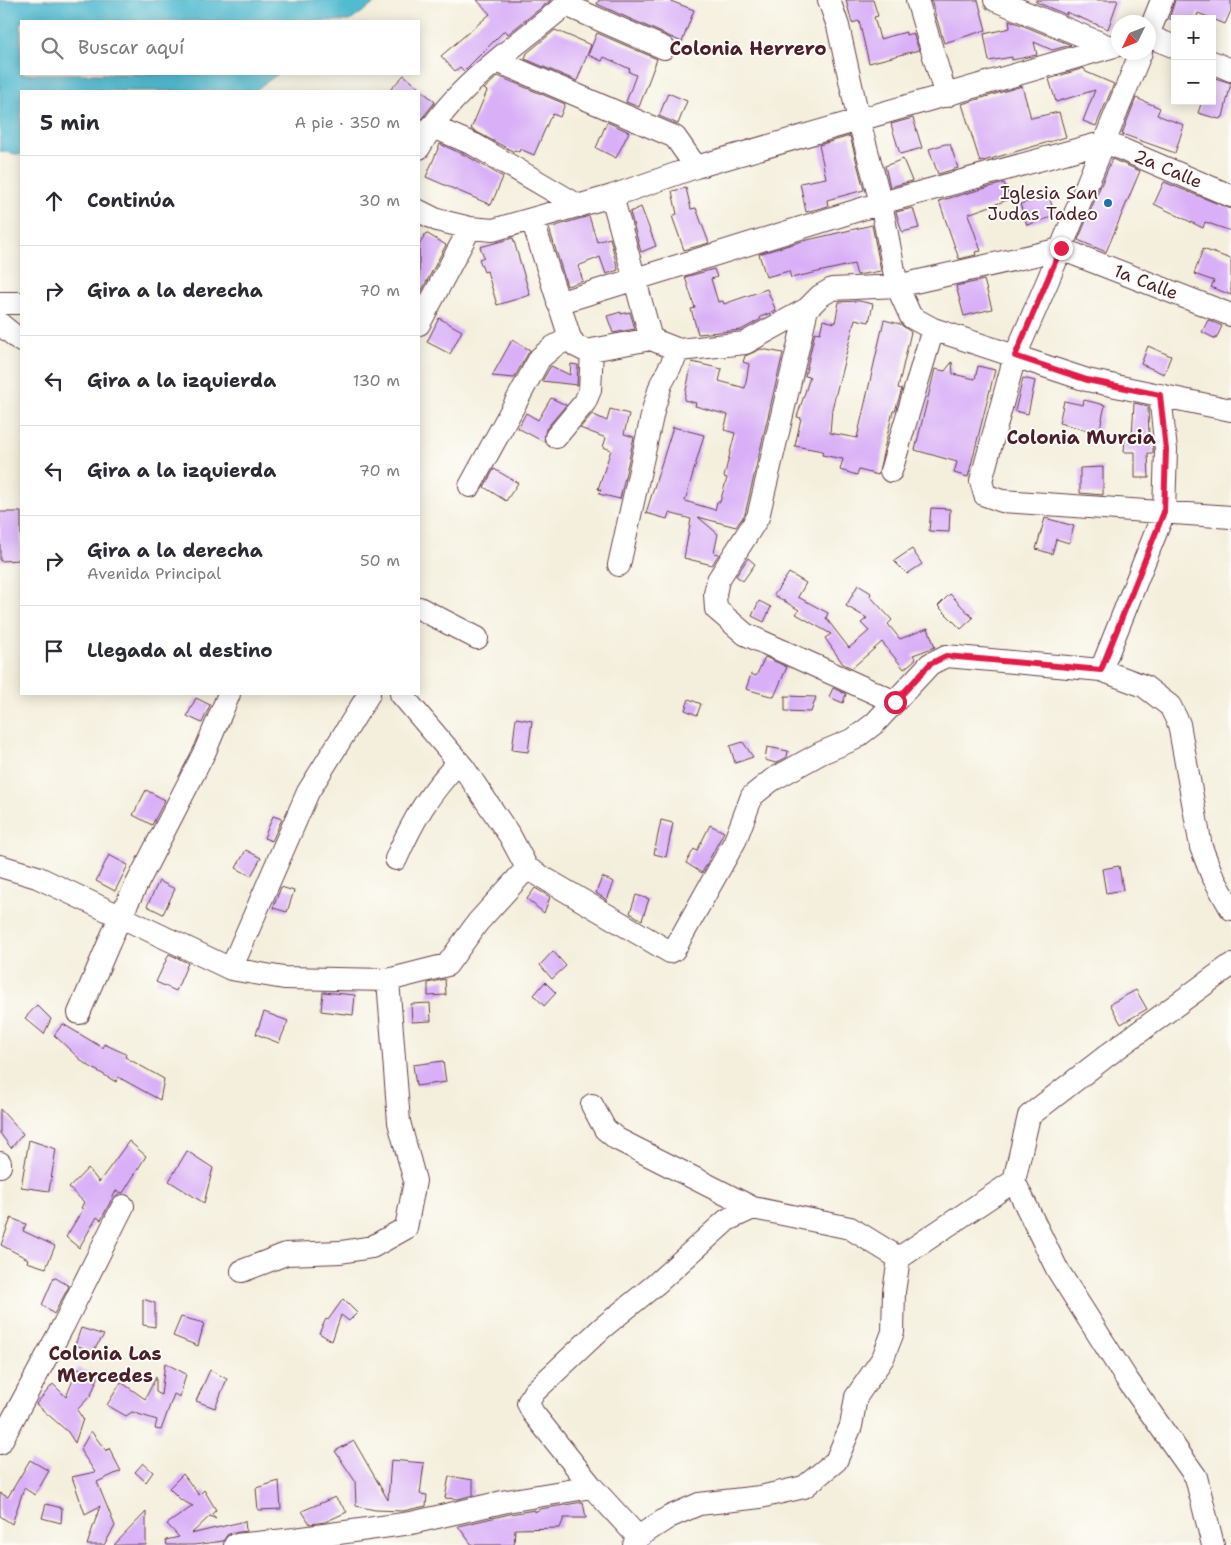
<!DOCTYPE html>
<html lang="es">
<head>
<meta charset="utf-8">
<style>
	body { margin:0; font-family:"Shantell Sans",sans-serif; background:#f2f2f3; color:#2b2b33 }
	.controls { position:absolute; right:15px; top:15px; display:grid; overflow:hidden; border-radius:0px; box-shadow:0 2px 12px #0003 }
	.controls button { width:45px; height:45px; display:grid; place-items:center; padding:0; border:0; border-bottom:1px solid #e1e1e2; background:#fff; color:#2b2b33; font:25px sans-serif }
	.compass { position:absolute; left:1111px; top:15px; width:45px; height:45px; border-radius:50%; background:#fff; box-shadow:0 2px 12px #0003; rotate:227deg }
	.stop { position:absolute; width:15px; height:15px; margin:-11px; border:4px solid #e11d48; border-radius:50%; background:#fff }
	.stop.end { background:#e11d48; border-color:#fff; box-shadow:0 1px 5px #0008 }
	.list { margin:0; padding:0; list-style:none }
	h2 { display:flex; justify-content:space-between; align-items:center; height:65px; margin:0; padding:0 20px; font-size:21px }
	h2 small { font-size:16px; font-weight:400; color:#7c7c81 }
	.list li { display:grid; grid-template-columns:32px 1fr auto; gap:15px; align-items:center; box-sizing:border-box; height:90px; padding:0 20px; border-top:1px solid #e1e1e2 }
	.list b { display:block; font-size:19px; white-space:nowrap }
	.list p { margin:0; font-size:16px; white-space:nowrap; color:#7c7c81 }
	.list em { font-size:16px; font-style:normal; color:#7c7c81 }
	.icon { flex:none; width:28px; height:28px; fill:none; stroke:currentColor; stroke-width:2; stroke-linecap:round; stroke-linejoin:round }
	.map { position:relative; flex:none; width:1231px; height:1545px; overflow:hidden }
	.search { position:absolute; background:#fff; box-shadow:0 2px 12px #0003; left:20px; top:20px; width:400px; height:55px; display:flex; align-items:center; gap:12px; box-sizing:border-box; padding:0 18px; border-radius:0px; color:#7c7c81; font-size:19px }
	.panel { position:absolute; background:#fff; box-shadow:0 2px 12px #0003; left:20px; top:90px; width:400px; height:605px; border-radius:0px }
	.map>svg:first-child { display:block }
</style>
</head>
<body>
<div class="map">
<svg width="1231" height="1545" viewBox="0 0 1231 1545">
	<rect width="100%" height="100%" fill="#fdfcf7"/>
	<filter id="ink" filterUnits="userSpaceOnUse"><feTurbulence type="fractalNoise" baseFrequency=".02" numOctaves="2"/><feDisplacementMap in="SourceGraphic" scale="10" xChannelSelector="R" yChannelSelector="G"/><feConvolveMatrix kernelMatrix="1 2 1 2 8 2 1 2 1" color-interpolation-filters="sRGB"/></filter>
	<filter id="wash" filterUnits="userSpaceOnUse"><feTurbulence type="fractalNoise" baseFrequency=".0096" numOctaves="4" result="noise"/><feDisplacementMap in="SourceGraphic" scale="20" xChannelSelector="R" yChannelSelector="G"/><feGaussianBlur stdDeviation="1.12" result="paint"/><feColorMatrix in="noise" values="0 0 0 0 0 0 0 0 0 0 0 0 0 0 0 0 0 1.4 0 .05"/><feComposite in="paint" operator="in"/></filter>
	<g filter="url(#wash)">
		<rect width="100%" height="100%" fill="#f4efdd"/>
		<!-- water -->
		<path fill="#53bbd0" stroke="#4e6d7e" d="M0 0H379L350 21H21V74H278L254 91H21V155L0 151Z"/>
		<g id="blocks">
			<!-- building -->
			<path fill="#d9b0f7" d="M477 0H551L508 34 505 30 464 71 460 67 455 71 441 56 490 14Z
				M599 0H668L694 10 682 42 597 4Z
				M846 0H873L878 16 874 17 880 39 906 32V35L913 33 919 50 869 63 859 21 852 23Z
				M931 0H978L986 30 944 43Z
				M1036 0H1118L1108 29 1066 12 1067 15 1036 2Z
				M1175 0H1231V11L1225 24 1198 13 1196 19H1169Z
				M1009 20 1071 45 1052 50 1034 42 1037 55 1012 60V57L989 61 984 34 1010 28Z
				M555 30 591 45 577 81 525 59 527 53Z
				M597 33 657 59 639 107 626 102 636 75 629 72 630 69 604 57 602 61 588 55Z
				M1084 68 1086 72 1114 84 1096 126 1083 121 1095 90 1056 102 1049 79Z
				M404 75 435 102 419 122V91H389Z
				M498 76 565 104 560 117 553 114 549 120 534 155 520 149 519 152 514 150V152L471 129 487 91 484 89Z
				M1212 77 1231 83 1223 117 1219 119 1198 113 1202 101H1212Z
				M1022 86 1031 118 1059 112 1066 137 980 162 962 104Z
				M668 93 687 101 678 124 659 116Z
				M1136 98 1160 108 1157 115 1184 125 1175 153 1122 134Z
				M913 118 922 148 900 154 891 124Z
				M607 122 629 132 616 158 596 148Z
				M850 136 864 190 827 200 828 206 806 212 800 183 826 178 819 145Z
				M440 144 469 157 503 177 491 205 426 177Z
				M945 144H950L958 168 938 174 929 149Z
				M903 159 912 181 890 187 885 166Z
				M1112 159 1140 171 1106 252 1078 240Z
				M1164 182 1231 209V231L1205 222 1203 228 1154 204Z
				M1004 183 1010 199 968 214 981 251 975 252 976 255 959 259 939 201Z
				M686 188 691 209 696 208 709 243 684 250 672 216 677 214 672 191Z
				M1049 196 1055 216 1027 225 1020 204Z
				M641 207 656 246 641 252 630 212Z
				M913 208 919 228 902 232 896 212Z
				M589 216 597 242 610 238 618 270 606 274 600 257 578 266 583 281 567 286 549 228Z
				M872 225 881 271 857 275 854 264 791 278 789 271 766 277 759 254 799 242Z
				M426 233 446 245 419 296V245Z
				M513 238 530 295 497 305 487 271 484 272 479 259 484 257 480 247Z
				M1203 249 1231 259V295L1211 287 1214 281 1194 274Z
				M714 269 717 277 711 279 718 302 723 301 724 304 767 289 776 311 760 317 761 319 741 330 698 334 691 309 695 308 685 277Z
				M984 280 992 309 964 316 956 286Z
				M859 301 873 304 869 322 855 319 832 409 830 433 857 438 884 320 900 324 911 332 898 388 902 389 895 411H893L878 475 859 470 857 475 840 470 843 459 822 455 823 451 795 446 801 418 797 417 810 377 805 376 815 332 820 333 823 320 835 323 839 302Z
				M621 312V314L630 312 635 329 613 333 607 316Z
				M439 318 462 331 450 354 427 342Z
				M1208 320 1222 326 1216 339 1202 332Z
				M512 340 530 350 514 378 492 376Z
				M1148 346 1171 356 1164 374 1141 364Z
				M761 349 783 353 745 514 736 527 698 517 718 534 714 553 719 554 712 565 684 558 691 519 669 513 667 519 646 513 673 427 704 435 685 501 715 510 717 502H720L727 478 724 477 735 433 724 430 728 415 695 406 696 403 684 400 692 362 722 369 719 381 745 388 749 364 743 362 745 356Z
				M952 362 953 374 975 379 978 366 995 370 968 477 954 473 957 462 915 450 935 369 945 371Z
				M571 364 578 365 577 385 542 381 551 366 570 375Z
				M1023 378 1035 381 1028 414 1015 411Z
				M551 398 566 405 546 429 544 442 518 428 526 413 538 420Z
				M1084 400 1105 405 1099 433 1059 423 1064 401 1083 405Z
				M1134 403 1148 406 1149 438H1152L1153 450V453H1148L1149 478H1135V452H1124L1125 437H1132Z
				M610 409 629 414 624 434 634 437 620 499 599 494 601 490 598 489 611 450 603 447 606 438 580 428 592 414 607 421Z
				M1103 467V495L1080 493V468Z
				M494 469 518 483 506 501 484 487Z
				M931 508 950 509 949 532 929 531Z
				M0 512H21V560L0 561Z
				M1045 518 1074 526 1069 543 1056 539 1052 554 1036 549Z
				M912 549 922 564 907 574 894 561Z
				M748 558 755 564 743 581 736 576Z
				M789 573 806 583 798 597 828 613 826 618 849 648 869 631 861 623 867 618 846 606 858 585 871 593 870 596 892 620 888 624 900 639 928 628 935 647 913 655 916 659 904 669 882 642 852 668 843 664 825 638 831 634 796 614 799 610 774 595Z
				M950 594 973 618 961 629 938 606Z
				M759 601 771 607 764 622 752 616Z
				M765 657 787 667 774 697 746 689 751 674 756 676Z
				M833 688 846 694 843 703 829 697Z
				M785 696 816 697 811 712 785 711Z
				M196 698 210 705 202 723 187 716Z
				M689 699 701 704 697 715 685 710Z
				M516 718 532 721 528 752 512 750Z
				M743 742 753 757 735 763 730 746Z
				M767 747 788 751 787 757 776 763 765 760Z
				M146 790 165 800 152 825 133 815Z
				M273 816 282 819 272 841 264 838Z
				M661 820 673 823 666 857 654 854Z
				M710 825 724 832 702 873 686 863 694 849 697 851Z
				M246 850 261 858 251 876 236 868Z
				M109 855 128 865 115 891 96 881Z
				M1119 866 1123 890 1106 893 1102 869Z
				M602 877 614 882 607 900 596 893Z
				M159 881 175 889 163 914 147 906Z
				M281 887 294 891 287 912 273 908Z
				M535 888 550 897 544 913 527 899Z
				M636 895 649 899 642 920 630 913Z
				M553 951 566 966 552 979 540 965Z
				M169 954 188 963 176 991 156 982Z
				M445 979 446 995 428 996V983Z
				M545 982 556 993 544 1006 534 995Z
				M1136 990 1147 1009 1121 1024 1110 1004Z
				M323 992 355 995 353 1015 321 1011Z
				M430 1003 431 1021 412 1022 411 1004Z
				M37 1005 51 1019 44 1034 25 1018Z
				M264 1012 288 1021 279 1043 256 1034Z
				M63 1024 103 1048 104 1044 126 1054 125 1057 164 1079 160 1100 118 1077 116 1082 84 1063 54 1035Z
				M443 1061 446 1082 416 1086 413 1065Z
				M0 1109 23 1134 11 1148 0 1133Z
				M29 1140 56 1149 49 1191 21 1187Z
				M129 1141 146 1156 123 1193 116 1191 101 1220 97 1217 79 1248 66 1237 83 1209 81 1208 84 1202 69 1188 88 1168 99 1182Z
				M187 1151 213 1168 204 1203 169 1181Z
				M11 1218 26 1224 23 1231 55 1246 46 1268 27 1262 28 1259 1 1245Z
				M54 1277 69 1286 54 1314 42 1305Z
				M143 1299 155 1303V1327L143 1325Z
				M343 1299 357 1313 349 1321 341 1315 332 1341 319 1333 326 1319 328 1320Z
				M181 1317 204 1323 198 1346 173 1336Z
				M81 1328 104 1335 93 1351 75 1345Z
				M165 1363 186 1374 180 1397 174 1394 161 1430 155 1429 157 1420 132 1412 126 1416 107 1405 121 1382 145 1399 156 1377V1392L161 1395Z
				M78 1368 98 1377 91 1395 77 1410 83 1419 75 1443 68 1432 36 1404 53 1384 66 1397Z
				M210 1370 227 1379 215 1408 196 1401Z
				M91 1431 106 1451 109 1448 121 1471 97 1482 115 1526 104 1545H87L100 1506 85 1514 72 1477 95 1472 80 1450Z
				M354 1441 388 1500 391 1460 424 1463 420 1494 427 1495 426 1506 403 1511 375 1510 356 1506 355 1481 335 1451Z
				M30 1460 49 1471 35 1495 24 1488 12 1524 0 1516V1493L8 1497Z
				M143 1463 153 1472 146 1482 135 1472Z
				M183 1474 199 1495 204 1490 216 1510 212 1514 216 1519 210 1516 191 1534 245 1521 246 1531 228 1534 223 1541 194 1545H167L166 1540 179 1537 167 1524 193 1506 181 1500 169 1488Z
				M449 1476 473 1480V1495L458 1499 445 1498Z
				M279 1481 281 1509 258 1510 256 1488Z
				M335 1497 347 1512 325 1522 310 1524 302 1511Z
				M583 1502 586 1518H564L560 1528 515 1529 514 1545H472L458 1526 510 1514 535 1510V1512L540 1509Z
				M46 1504 62 1508 61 1523 42 1518Z
				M146 1512V1545H114Z"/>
		</g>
	</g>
	<g filter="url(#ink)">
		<use href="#blocks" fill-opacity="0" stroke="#643e46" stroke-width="1"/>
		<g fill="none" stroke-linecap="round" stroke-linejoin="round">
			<defs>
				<path id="minor" d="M829 0 838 26 859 121 881 203 897 286 911 317 933 329 1087 380 1231 410
					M917 0 946 96
					M995 0 1110 47
					M566 5 664 48
					M1148 35 1162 0
					M1148 36 1175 47
					M1141 52 1048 280 1015 356 981 481 985 495 1002 501 1231 517
					M497 61 675 137 696 167
					M1212 62 1231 70
					M431 126 475 145 579 206
					M419 148C453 85 518 46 571 0
					M612 196 651 339
					M419 211 437 220 470 228 493 230 612 196 696 167 1118 45
					M532 219 570 338 576 346 586 351 651 339 679 350 745 343 807 309 820 296 832 289 897 286 1061 249
					M1061 249 1231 315
					M0 303H21
					M558 303 881 203 1105 142 1231 196
					M807 309 758 517 718 580 715 594 716 609 745 634 895 702
					M0 324 21 341
					M419 324 470 228
					M556 437 585 402 590 390 592 350
					M891 471 933 329
					M470 486 540 358 553 347 570 338
					M619 565 654 407 661 384 679 350
					M419 608 477 638
					M1101 670 1164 512 1166 450 1160 395
					M401 694 463 767 510 836 527 868 670 952 674 950 735 841 752 796 772 780 821 753 854 739 875 723 930 664 946 656 1101 670 1144 686 1170 706 1179 724 1201 847 1212 875 1231 909
					M396 859C413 820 429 793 459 762
					M0 866 37 877 231 969 284 978 388 980 447 965 478 922 527 868
					M231 969 308 792 369 694
					M79 1013 120 917 205 751 229 694
					M592 1105 605 1129 617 1139 753 1208 850 1228 899 1258
					M0 1163V1166
					M1014 1181 1057 1269 1126 1378 1196 1477 1213 1545
					M242 1271 286 1254 341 1252 372 1247 406 1228 415 1181 399 1122 388 980
					M0 1443 64 1324 123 1206
					M638 1537 592 1487 533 1413 528 1403 534 1392 602 1328 656 1284 727 1220 753 1208
					M235 1545 295 1539 411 1523 507 1501 592 1487
					M634 1545 638 1537 669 1517 699 1504 760 1497 804 1487 836 1461 851 1426 856 1397 883 1358 893 1332 894 1292 899 1258 1014 1181 1029 1116 1109 1054 1231 965"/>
			</defs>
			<!-- minor casing -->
			<use href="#minor" stroke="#643e46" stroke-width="24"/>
			<!-- minor -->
			<use href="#minor" stroke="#fff" stroke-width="22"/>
		</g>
	</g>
	<g fill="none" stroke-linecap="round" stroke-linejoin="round" filter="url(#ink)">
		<!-- route -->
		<path stroke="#e11d48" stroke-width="6" d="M895 702 930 664 946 656 1101 670 1164 512 1166 450 1160 395 1087 380 1015 356 1061 248"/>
	</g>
	<!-- markers -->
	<circle fill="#1f6fb2" stroke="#fdfcf7" stroke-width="2" cx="1108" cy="203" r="5"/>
	<g text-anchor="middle" stroke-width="4" stroke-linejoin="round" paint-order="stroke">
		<!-- street labels -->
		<g font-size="18" fill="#4a1f2b" stroke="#fdfcf7">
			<text transform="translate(1168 169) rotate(23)" y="6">2a Calle</text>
			<text transform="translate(1146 282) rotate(21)" y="6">1a Calle</text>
		</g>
		<!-- poi labels -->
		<g font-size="18" fill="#4a1f2b" stroke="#fdfcf7" text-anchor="end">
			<text x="1098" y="199">Iglesia San<tspan x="1098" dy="21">Judas Tadeo</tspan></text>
		</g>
		<!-- neighbourhood labels -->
		<g font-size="19" font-weight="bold" fill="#4a1f2b" stroke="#fdfcf7">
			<text x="748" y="55">Colonia Herrero</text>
			<text x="1081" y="444">Colonia Murcia</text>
			<text x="105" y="1360">Colonia Las<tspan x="105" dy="22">Mercedes</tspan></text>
		</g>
	</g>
</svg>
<div class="controls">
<button>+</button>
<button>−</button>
</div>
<svg class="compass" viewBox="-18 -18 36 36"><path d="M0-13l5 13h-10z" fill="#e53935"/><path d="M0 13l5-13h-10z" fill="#7c7c81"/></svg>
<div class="stop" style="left:895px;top:702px"></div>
<div class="stop end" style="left:1061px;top:248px"></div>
<div class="search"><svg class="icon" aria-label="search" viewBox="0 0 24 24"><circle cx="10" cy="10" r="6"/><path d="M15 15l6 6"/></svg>Buscar aquí</div>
<section class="panel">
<h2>5 min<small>A pie · 350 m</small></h2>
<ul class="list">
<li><svg class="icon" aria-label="ahead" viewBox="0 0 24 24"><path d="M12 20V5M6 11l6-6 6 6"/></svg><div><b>Continúa</b></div><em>30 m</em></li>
<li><svg class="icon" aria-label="right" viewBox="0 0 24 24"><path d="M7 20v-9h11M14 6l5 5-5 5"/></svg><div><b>Gira a la derecha</b></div><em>70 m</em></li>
<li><svg class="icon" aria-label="left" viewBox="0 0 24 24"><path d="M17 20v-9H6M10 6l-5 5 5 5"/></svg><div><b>Gira a la izquierda</b></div><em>130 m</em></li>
<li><svg class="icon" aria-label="left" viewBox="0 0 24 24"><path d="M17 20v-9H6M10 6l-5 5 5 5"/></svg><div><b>Gira a la izquierda</b></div><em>70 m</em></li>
<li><svg class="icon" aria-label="right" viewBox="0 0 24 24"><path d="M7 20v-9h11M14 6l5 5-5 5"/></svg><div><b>Gira a la derecha</b><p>Avenida Principal</p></div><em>50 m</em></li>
<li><svg class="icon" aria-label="arrive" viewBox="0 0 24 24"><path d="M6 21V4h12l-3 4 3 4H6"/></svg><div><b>Llegada al destino</b></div></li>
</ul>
</section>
</div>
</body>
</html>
